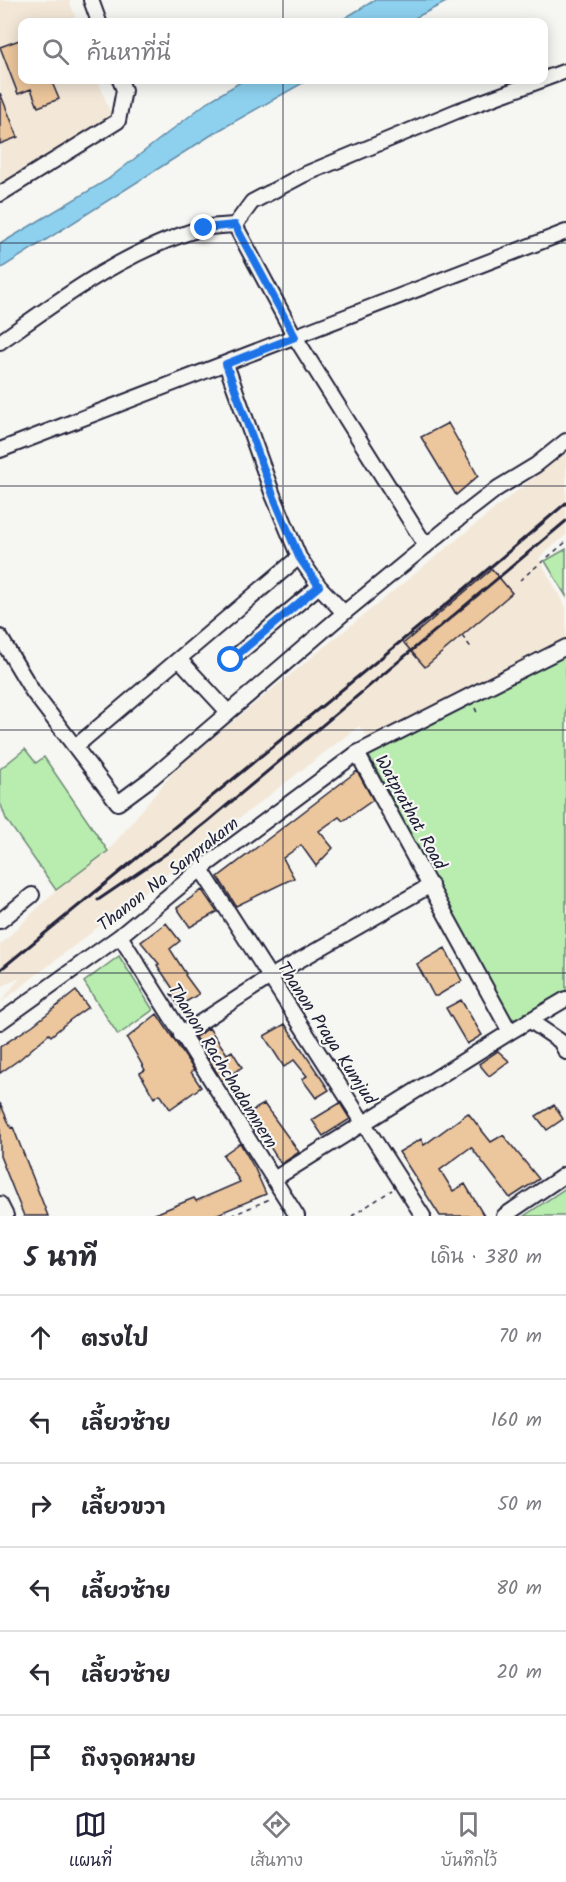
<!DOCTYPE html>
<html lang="th">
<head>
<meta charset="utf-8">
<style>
	body { margin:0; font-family:Kalam,"Playpen Sans Thai",sans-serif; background:#f2f2f3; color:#2b2b33 }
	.stop { position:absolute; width:18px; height:18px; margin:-14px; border:4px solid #1a73e8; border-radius:50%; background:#fff }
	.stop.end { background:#1a73e8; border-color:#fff; box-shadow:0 2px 6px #0008 }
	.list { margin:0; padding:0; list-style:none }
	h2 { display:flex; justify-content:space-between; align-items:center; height:78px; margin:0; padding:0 24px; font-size:26px }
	h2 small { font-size:20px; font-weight:400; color:#7c7c81 }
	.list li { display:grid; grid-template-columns:39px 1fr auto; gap:18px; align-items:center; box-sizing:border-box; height:84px; padding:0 24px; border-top:2px solid #e1e1e2 }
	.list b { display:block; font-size:22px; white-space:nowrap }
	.list em { font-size:20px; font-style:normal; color:#7c7c81 }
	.icon { flex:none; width:33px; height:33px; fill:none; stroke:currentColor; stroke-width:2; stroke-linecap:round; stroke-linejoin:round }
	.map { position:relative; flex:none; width:566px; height:1216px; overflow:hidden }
	.search { position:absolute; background:#fff; box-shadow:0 3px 15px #0003; left:18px; right:18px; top:18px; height:66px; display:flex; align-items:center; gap:15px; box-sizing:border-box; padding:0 21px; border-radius:12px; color:#7c7c81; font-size:22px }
	.sheet { height:582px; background:#fff }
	nav { display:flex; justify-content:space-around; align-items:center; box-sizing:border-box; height:84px; border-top:2px solid #e1e1e2; background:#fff; font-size:16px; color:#7c7c81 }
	nav a { display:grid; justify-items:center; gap:3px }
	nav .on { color:#22223b }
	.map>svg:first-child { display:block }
</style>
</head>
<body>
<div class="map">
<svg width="566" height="1216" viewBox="0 0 566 1216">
	<rect width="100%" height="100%" fill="#f6f6f2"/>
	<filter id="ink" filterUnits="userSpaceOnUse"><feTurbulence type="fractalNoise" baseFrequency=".0167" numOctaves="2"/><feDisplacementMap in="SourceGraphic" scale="12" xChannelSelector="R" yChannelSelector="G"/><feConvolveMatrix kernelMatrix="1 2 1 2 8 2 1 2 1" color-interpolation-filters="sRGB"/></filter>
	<g filter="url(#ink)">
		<!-- built -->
		<path fill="#f3e8d8" d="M0 0H69L77 22H22V80H98L112 117 0 189Z
			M566 451V535L539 558 566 608V639L371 741 359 726 0 1003 20 978 0 987V945L56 890 108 851 179 765Z"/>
		<!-- green -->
		<path fill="#b8edaf" stroke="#6d8875" stroke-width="1.5" d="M566 549V596L545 561Z
			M566 656V991L517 1020 509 1017 369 756Z
			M25 749 36 763 44 757 108 851 56 890 6 819 0 802V769Z
			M119 956 153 1010 118 1035 84 982Z
			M566 1188V1216H524Z"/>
		<!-- water -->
		<path fill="#8dd1ef" stroke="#628ba7" stroke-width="1.5" d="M375 0H450L407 22H338Z
			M244 80H308L216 132 0 269V244L107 180 209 101Z"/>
		<!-- building -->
		<path fill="#ecc69c" stroke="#22223b" stroke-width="1.5" d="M22 39V80H51L59 99 38 107 31 89 18 94 0 47Z
			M0 93 18 137 0 144Z
			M448 423 478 476 456 495 421 437Z
			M492 569 512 593 425 667 404 643Z
			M357 771 373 800 343 821 339 817 319 831 333 848 316 866 301 845 283 858 294 878 236 906 218 877Z
			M202 890 217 912 190 927 177 908Z
			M166 923 180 941 170 949 186 974 185 975 199 994 179 1006 171 994 175 992 157 965 159 964 141 942Z
			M445 948 462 981 437 996H434L417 964Z
			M76 991 88 1007 70 1020 51 1036 49 1034 20 1059 0 1073V1047L33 1025Z
			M461 1000 482 1035 467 1044 446 1008Z
			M157 1014 194 1070 191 1072 201 1087 170 1109 160 1094 154 1098 140 1073 145 1070 127 1038Z
			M285 1024 329 1090 316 1098 302 1079 307 1076 294 1060 284 1067 264 1036Z
			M209 1028 227 1054 232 1051 242 1067 222 1081 195 1037Z
			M498 1051 509 1061 489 1076 479 1064Z
			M0 1103 11 1128 13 1127 48 1216H24L0 1156Z
			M340 1103 350 1119 323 1136 312 1120Z
			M264 1104 299 1152 281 1164 248 1113Z
			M554 1105 563 1119 547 1130 536 1116Z
			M468 1113 491 1142 503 1135 539 1179 510 1198 471 1147 440 1170 453 1191 465 1184 484 1216H440L399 1152 421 1139 424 1145Z
			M240 1143 255 1169 266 1194 213 1216H150L194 1198 196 1201 240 1182 223 1155Z"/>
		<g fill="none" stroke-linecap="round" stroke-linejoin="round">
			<defs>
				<path id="minor" d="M91 0 99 22
					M544 79 566 71
					M0 194 118 121 124 90 120 80
					M235 225 295 337 426 546
					M0 342C63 297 128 249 203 228 213 226 224 226 235 225L252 202 303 175 457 111 542 80
					M226 364 273 495 299 557 319 586 344 613
					M0 450 566 232
					M0 637 33 692 118 803 153 777 344 613 467 512 498 488 536 465 566 441
					M179 659 228 712
					M231 660 319 586
					M75 747 299 557
					M357 753 510 1032
					M201 869 423 1216
					M0 921 32 895
					M120 936 297 1216
					M529 1020 560 1041 566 1052
					M0 1022 120 936 201 869 357 753 566 647
					M181 1035 270 977 431 885
					M274 1179 510 1032 566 999
					M0 1204 6 1216
					M504 1216 566 1174"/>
			</defs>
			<!-- minor casing -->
			<use href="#minor" stroke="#22223b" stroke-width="18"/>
			<!-- path -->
			<path stroke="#22223b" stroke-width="1.5" stroke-dasharray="4.5 4.5" stroke-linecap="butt" d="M520 580 566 542
				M462 636 473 650
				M475 708 478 715
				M231 1216 272 1198
				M352 1216 392 1190"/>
			<!-- minor -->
			<use href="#minor" stroke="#f6f6f2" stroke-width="14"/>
			<!-- rail -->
			<path stroke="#22223b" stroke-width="3" d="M98 900 173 849 207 822 566 521
				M0 970 449 602 566 503"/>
		</g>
	</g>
	<g fill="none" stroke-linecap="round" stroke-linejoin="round" filter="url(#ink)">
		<!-- route -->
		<path stroke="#1a73e8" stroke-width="8" d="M204 228 235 225 295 337 226 364 273 495 299 557 319 586 231 660"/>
	</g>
	<!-- grid -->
	<path fill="none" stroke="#22223b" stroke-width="1.5" stroke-opacity="0.55" d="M283 0V22M283 80V1216M0 243H566M0 486H566M0 730H566M0 973H566"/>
	<g text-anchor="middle" stroke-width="4.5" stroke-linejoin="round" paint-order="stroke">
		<!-- street labels -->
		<g font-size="18" fill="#22223b" stroke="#f6f6f2">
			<text transform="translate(411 812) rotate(61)" y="6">Watprathat Road</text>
			<text transform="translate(168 874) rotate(-38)" y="6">Thanon Na Sanprakarn</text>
			<text transform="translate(327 1033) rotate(57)" y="6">Thanon Praya Kumjud</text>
			<text transform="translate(223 1066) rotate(58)" y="6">Thanon Rachchadamnern</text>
		</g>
	</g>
</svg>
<div class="stop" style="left:231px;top:660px"></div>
<div class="stop end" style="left:204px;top:228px"></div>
<div class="search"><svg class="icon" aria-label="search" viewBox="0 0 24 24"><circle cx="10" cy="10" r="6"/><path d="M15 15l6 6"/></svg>ค้นหาที่นี่</div>
</div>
<section class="sheet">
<h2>5 นาที<small>เดิน · 380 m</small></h2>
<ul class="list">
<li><svg class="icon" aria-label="ahead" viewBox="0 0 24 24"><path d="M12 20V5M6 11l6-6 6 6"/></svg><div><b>ตรงไป</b></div><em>70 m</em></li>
<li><svg class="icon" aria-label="left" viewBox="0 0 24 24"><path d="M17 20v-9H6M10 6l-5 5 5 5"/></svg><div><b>เลี้ยวซ้าย</b></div><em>160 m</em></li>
<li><svg class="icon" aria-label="right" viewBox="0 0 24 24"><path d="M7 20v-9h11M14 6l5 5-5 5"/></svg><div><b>เลี้ยวขวา</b></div><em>50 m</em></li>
<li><svg class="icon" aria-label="left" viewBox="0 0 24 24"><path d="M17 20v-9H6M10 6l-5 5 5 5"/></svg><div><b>เลี้ยวซ้าย</b></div><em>80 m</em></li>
<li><svg class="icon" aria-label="left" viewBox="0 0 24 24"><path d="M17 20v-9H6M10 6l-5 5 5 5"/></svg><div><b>เลี้ยวซ้าย</b></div><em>20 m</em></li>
<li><svg class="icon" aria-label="arrive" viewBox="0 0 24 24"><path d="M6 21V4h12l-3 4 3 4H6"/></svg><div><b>ถึงจุดหมาย</b></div></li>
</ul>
</section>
<nav>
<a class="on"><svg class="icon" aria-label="map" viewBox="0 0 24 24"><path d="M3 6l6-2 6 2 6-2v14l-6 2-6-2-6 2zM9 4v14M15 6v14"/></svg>แผนที่</a>
<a><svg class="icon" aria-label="directions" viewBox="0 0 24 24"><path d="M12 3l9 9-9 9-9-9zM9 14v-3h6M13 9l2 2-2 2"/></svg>เส้นทาง</a>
<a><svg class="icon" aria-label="saved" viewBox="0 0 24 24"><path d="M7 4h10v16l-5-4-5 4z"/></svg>บันทึกไว้</a>
</nav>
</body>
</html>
